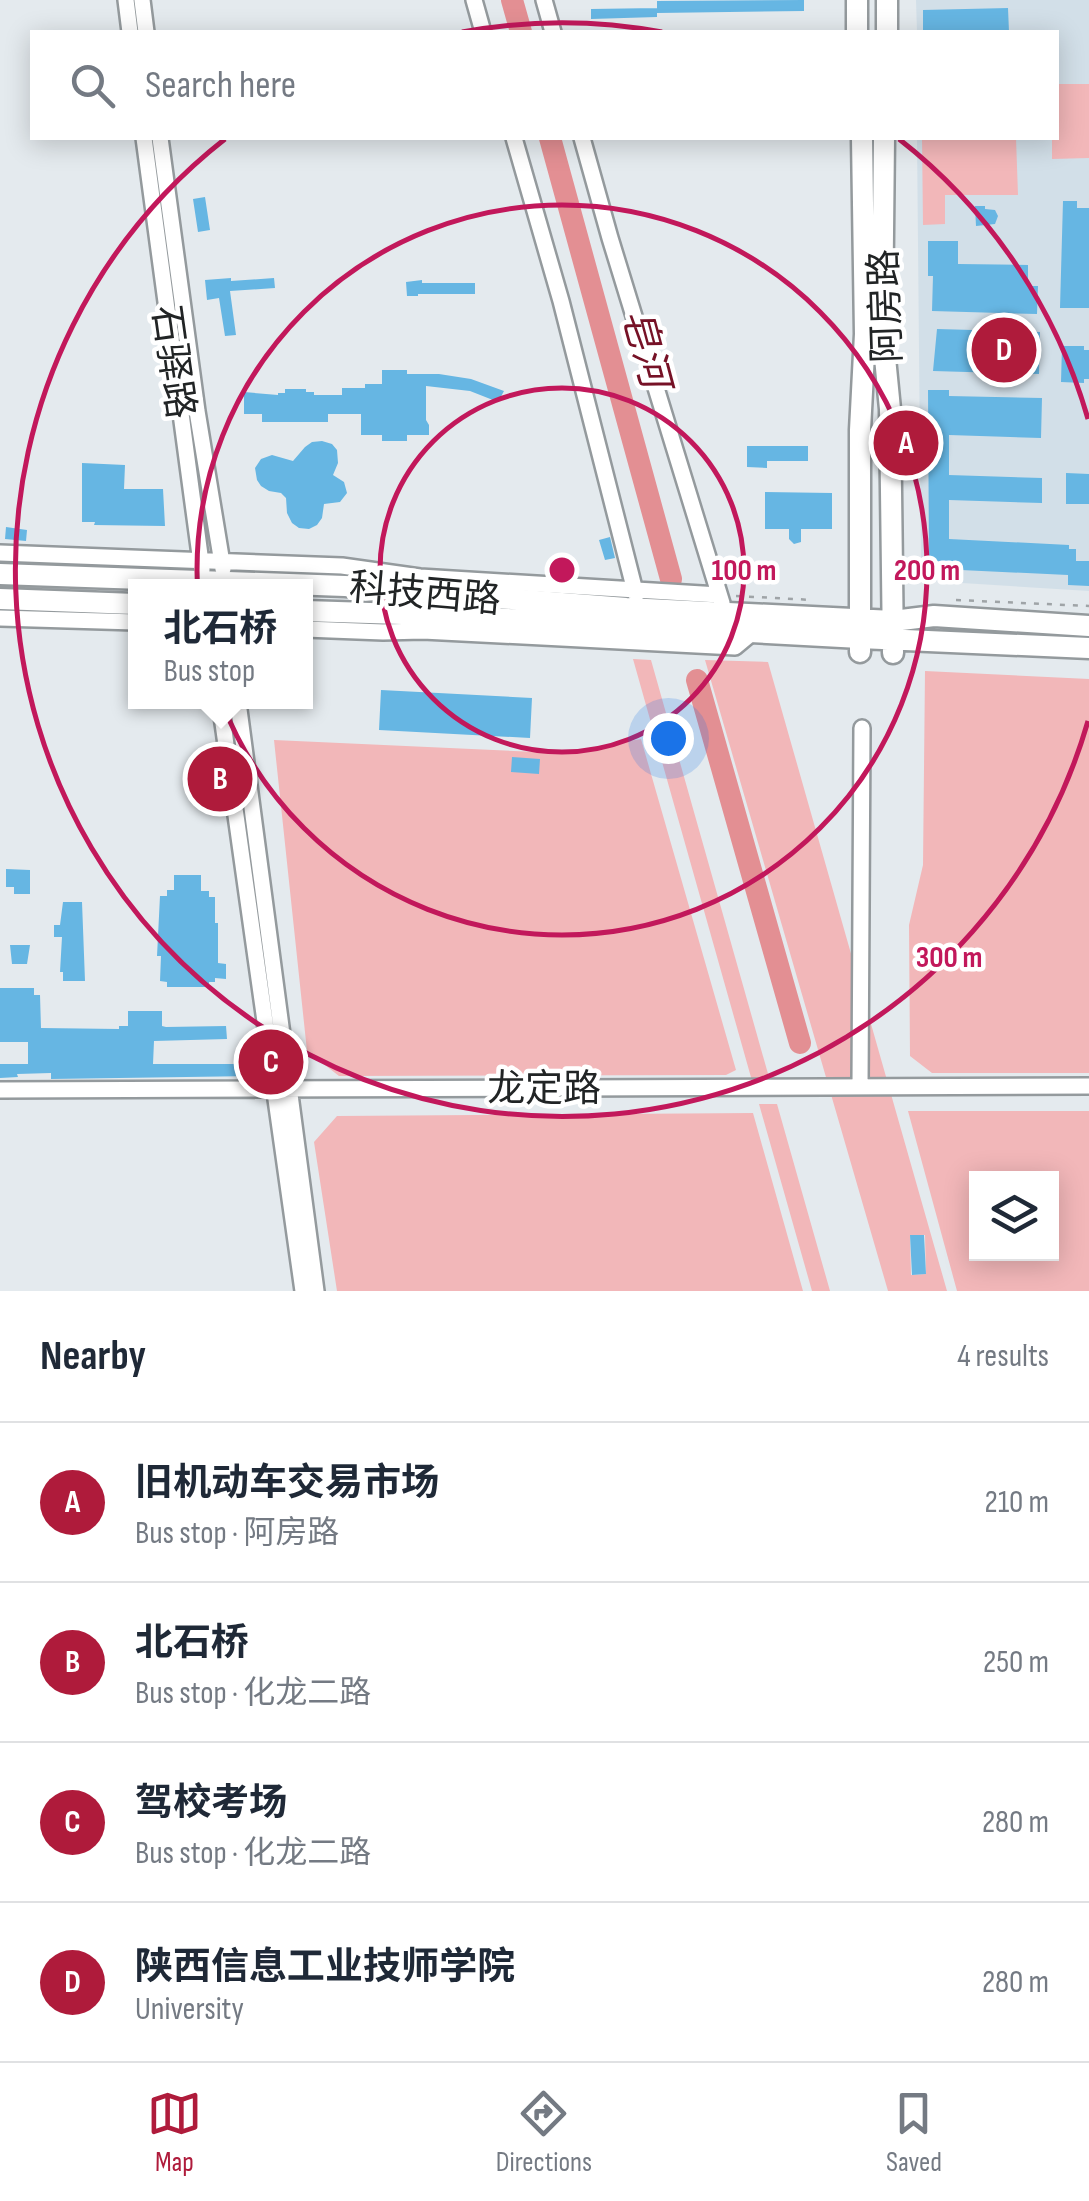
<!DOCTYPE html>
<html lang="en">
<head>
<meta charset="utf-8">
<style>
	body { margin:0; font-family:"Sofia Sans Condensed","Noto Sans SC",sans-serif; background:#f6f6f7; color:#1f2937 }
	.controls { position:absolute; right:30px; bottom:30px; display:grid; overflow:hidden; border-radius:0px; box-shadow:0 5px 25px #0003 }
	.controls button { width:90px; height:90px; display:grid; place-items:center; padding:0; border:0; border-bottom:2px solid #e0e1e3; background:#fff; color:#1f2937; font:50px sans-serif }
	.you { position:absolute; left:668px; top:738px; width:35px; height:35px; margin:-25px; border:8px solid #fff; border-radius:50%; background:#1a73e8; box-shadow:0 0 0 15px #1a73e833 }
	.badge { display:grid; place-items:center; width:65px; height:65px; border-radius:50%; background:#af1b3b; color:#fff; font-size:32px; font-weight:700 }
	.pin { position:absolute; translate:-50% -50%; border:5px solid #fff; box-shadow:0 2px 10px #0006 }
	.popup { position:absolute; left:128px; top:579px; width:185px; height:130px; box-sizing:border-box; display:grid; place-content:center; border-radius:0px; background:#fff; filter:drop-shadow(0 2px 8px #0005); font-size:32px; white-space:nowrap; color:#747a83 }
	.popup b { font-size:38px; color:#1f2937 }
	.popup::after { content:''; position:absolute; left:50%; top:100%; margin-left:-20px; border:20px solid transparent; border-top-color:#fff }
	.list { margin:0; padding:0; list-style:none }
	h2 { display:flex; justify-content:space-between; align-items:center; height:130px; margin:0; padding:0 40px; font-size:42px }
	h2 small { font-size:32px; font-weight:400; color:#747a83 }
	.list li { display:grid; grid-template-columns:65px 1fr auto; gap:30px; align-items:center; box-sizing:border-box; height:160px; padding:0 40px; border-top:2px solid #e0e1e3 }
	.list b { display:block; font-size:38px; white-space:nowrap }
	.list p { margin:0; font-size:32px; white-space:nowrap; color:#747a83 }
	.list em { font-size:32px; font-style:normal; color:#747a83 }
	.icon { flex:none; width:55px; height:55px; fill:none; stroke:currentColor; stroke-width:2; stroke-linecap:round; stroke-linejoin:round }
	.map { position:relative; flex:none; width:1089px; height:1291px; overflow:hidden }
	.search { position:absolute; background:#fff; box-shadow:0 5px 25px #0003; left:30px; right:30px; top:30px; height:110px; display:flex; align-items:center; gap:25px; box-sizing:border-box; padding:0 35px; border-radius:0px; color:#747a83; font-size:38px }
	.sheet { height:770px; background:#fff }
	nav { display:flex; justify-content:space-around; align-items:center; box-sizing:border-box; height:140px; border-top:2px solid #e0e1e3; background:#fff; font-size:28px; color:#747a83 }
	nav a { display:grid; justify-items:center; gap:5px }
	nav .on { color:#af1b3b }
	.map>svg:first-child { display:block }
</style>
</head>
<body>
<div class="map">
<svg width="1089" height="1291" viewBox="0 0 1089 1291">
	<rect width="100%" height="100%" fill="#e4eaee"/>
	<!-- built -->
	<path fill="#d2dfe8" d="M916 0H1089V591L930 581 921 563 917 138H1056V32H917Z"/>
	<!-- green -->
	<path fill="#f2b7b9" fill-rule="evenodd" d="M1057 84H1089V158L1052 159V138H1056Z
		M922 138H1016L1018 195H945V224L923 225Z
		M633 659 651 660 774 1095H756Z
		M705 660 768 662 947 1291H888ZM910 1235H925L926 1274 911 1275Z
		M925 671 1089 679V1073H932L910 1056 909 925 923 865Z
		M641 739 736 1070 726 1075 339 1076 307 1051 274 740 560 753Z
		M759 1104H777L830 1291H812Z
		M908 1111H1089V1291H957ZM976 1178H1052V1254H976Z
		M753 1113 803 1291H337L314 1142 337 1116Z"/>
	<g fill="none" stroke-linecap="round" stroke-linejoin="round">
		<!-- river -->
		<path stroke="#e38f93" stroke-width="22" d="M512 0 521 32
			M550 138 671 579
			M697 680 800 1043"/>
	</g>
	<!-- building -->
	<path fill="#66b6e3" d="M804 0V11L657 13V1Z
		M657 8V17L591 19V9Z
		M1008 8 1009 32H923V10Z
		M205 197 210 230 198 232 193 199Z
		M1063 201H1077V208H1089V308H1060Z
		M975 206H985V209L995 210 998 216 995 224 976 226Z
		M928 241H958V264L1028 265V286H1038L1037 314 932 311 933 276H928Z
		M231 278V281L274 278 275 288 230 291 236 335 225 336 219 298 207 300 205 280Z
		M422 280V283H475V294H418V296H407L406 282Z
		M937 329 1040 332 1039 374 933 371Z
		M1062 346H1084V350H1089V379H1084V383L1061 382Z
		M382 370H407V374H439L471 379 504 391 498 402 470 391 426 386V420L429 425V435H407V441H382V435H361V414H328V422H262V414H244V392L278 395V393H285V389H306V392H314V395H342V388H365V384H382Z
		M928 390H949V396L1042 398 1041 438 949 435V475L1042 478V503L949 500V539L1069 545V549H1076V561H1089V586L1068 585V575L940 569V561H929Z
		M322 441 332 444 337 450 338 463 333 475 344 482 347 493 340 502 324 504 322 518 317 525 309 529 299 528 292 523 287 513 286 498 281 493 269 491 261 486 257 480 255 468 261 459 272 455 293 461 305 447 312 442Z
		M747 446H808V461H767V468L747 467Z
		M82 463 125 465 124 489H163L165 526 94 525 95 522H82Z
		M1066 473 1089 474V504H1066Z
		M765 492 832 493V529H801V542L794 544 789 539V529H765Z
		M6 527 27 530 26 541 5 539Z
		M610 537 615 558 605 560 599 540Z
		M381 690 532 698 530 738 379 730Z
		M512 757 540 759 539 774 511 772Z
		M6 869 30 870V894H14V887H6Z
		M174 875H201V891H209V897H215V923H218V963L226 964V979L215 978V982H209V987H167V982L160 981 161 956H157L160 896H167V890H174Z
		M63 902H82L85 981H63V972H60L62 937H54V925H60Z
		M10 945H30L27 964H12Z
		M0 988H34V995H40L41 1028 119 1029V1026H128V1011H162V1026L166 1027 226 1026 227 1039 154 1041 153 1064H254V1076L51 1079V1073L17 1074 18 1077 0 1078V1064H28V1042H0Z
		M910 1235H924L926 1274 912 1275Z"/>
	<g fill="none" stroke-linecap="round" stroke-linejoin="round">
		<defs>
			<path id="minor" d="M126 0 130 32
				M142 0 146 32
				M474 0 483 32
				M544 0 553 32
				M144 138 202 570
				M160 138 197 411 223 569
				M514 138 561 301 636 595
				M582 138 610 238 722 603
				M0 553 342 566 420 577 719 595
				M0 618 135 622
				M305 629 383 632 423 631 735 647 753 632
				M220 702 303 1291
				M238 702 316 1291
				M860 1087 862 728
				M0 1090 1089 1086"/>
			<path id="major" d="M857 0V32
				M887 0V32
				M884 138 882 327 890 409 893 653
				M0 574 345 586 626 608 893 621 934 616 1089 626
				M0 599 135 604
				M305 611 434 615 860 638 1089 648
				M860 652V430L865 334 862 138"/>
		</defs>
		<!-- minor casing -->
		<use href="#minor" stroke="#949a9d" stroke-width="20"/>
		<!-- major casing -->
		<use href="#major" stroke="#949a9d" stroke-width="25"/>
		<!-- path -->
		<path stroke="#9fa4a7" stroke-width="2.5" stroke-dasharray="5 8" stroke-linecap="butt" d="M736 596 813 600
			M956 600 1089 606"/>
		<!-- minor -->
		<use href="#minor" stroke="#fff" stroke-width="15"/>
		<!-- major -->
		<use href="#major" stroke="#fff" stroke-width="20"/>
	</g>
	<!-- distance rings -->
	<g fill="none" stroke="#c2185b" stroke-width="5">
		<circle cx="562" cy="570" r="182"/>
		<circle cx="562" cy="570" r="365"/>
		<path d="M1088 721A547 547 0 1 1 225 139M462 32A547 547 0 0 1 662 32M899 139A547 547 0 0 1 1088 419"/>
	</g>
	<g text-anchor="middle" stroke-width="9" stroke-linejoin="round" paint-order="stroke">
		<!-- street labels -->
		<g font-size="38" fill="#212425" stroke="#fff">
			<text transform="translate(885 306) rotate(-92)" y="13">阿房路</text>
			<text transform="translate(174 362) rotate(82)" y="13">石驿路</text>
			<text transform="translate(425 593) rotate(5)" y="13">科技西路</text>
			<text x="544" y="1101">龙定路</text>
		</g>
		<!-- water labels -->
		<g font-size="40" font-style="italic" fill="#761126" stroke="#fff">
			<text transform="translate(647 348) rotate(75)" y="14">皂河</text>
		</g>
	</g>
	<circle cx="562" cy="570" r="15" fill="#c2185b" stroke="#fff" stroke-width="5"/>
	<g font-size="30" text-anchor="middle" font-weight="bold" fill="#c2185b" stroke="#fff" stroke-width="9" stroke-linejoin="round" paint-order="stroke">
		<text x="744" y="580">100 m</text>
		<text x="927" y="580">200 m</text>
		<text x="949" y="967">300 m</text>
	</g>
</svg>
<div class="controls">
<button><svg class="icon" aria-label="layers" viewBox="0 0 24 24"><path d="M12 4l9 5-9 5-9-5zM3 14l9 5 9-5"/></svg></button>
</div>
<div class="you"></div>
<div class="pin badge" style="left:906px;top:443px">A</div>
<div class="pin badge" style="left:220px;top:779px">B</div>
<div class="popup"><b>北石桥</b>Bus stop</div>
<div class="pin badge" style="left:271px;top:1062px">C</div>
<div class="pin badge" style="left:1004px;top:350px">D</div>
<div class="search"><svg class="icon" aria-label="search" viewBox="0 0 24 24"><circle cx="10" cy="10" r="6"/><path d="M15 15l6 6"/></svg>Search here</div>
</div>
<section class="sheet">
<h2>Nearby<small>4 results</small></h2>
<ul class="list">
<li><span class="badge">A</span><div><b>旧机动车交易市场</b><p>Bus stop · 阿房路</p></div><em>210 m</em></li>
<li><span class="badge">B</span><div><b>北石桥</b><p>Bus stop · 化龙二路</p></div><em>250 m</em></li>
<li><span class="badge">C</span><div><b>驾校考场</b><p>Bus stop · 化龙二路</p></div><em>280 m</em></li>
<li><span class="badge">D</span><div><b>陕西信息工业技师学院</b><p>University</p></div><em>280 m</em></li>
</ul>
</section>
<nav>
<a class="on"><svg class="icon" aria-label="map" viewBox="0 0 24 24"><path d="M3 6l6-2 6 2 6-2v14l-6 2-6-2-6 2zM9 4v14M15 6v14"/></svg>Map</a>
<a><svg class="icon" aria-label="directions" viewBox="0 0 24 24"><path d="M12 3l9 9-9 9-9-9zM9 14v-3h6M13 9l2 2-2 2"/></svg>Directions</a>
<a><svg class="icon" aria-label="saved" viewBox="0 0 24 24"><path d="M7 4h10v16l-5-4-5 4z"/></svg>Saved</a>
</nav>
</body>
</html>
